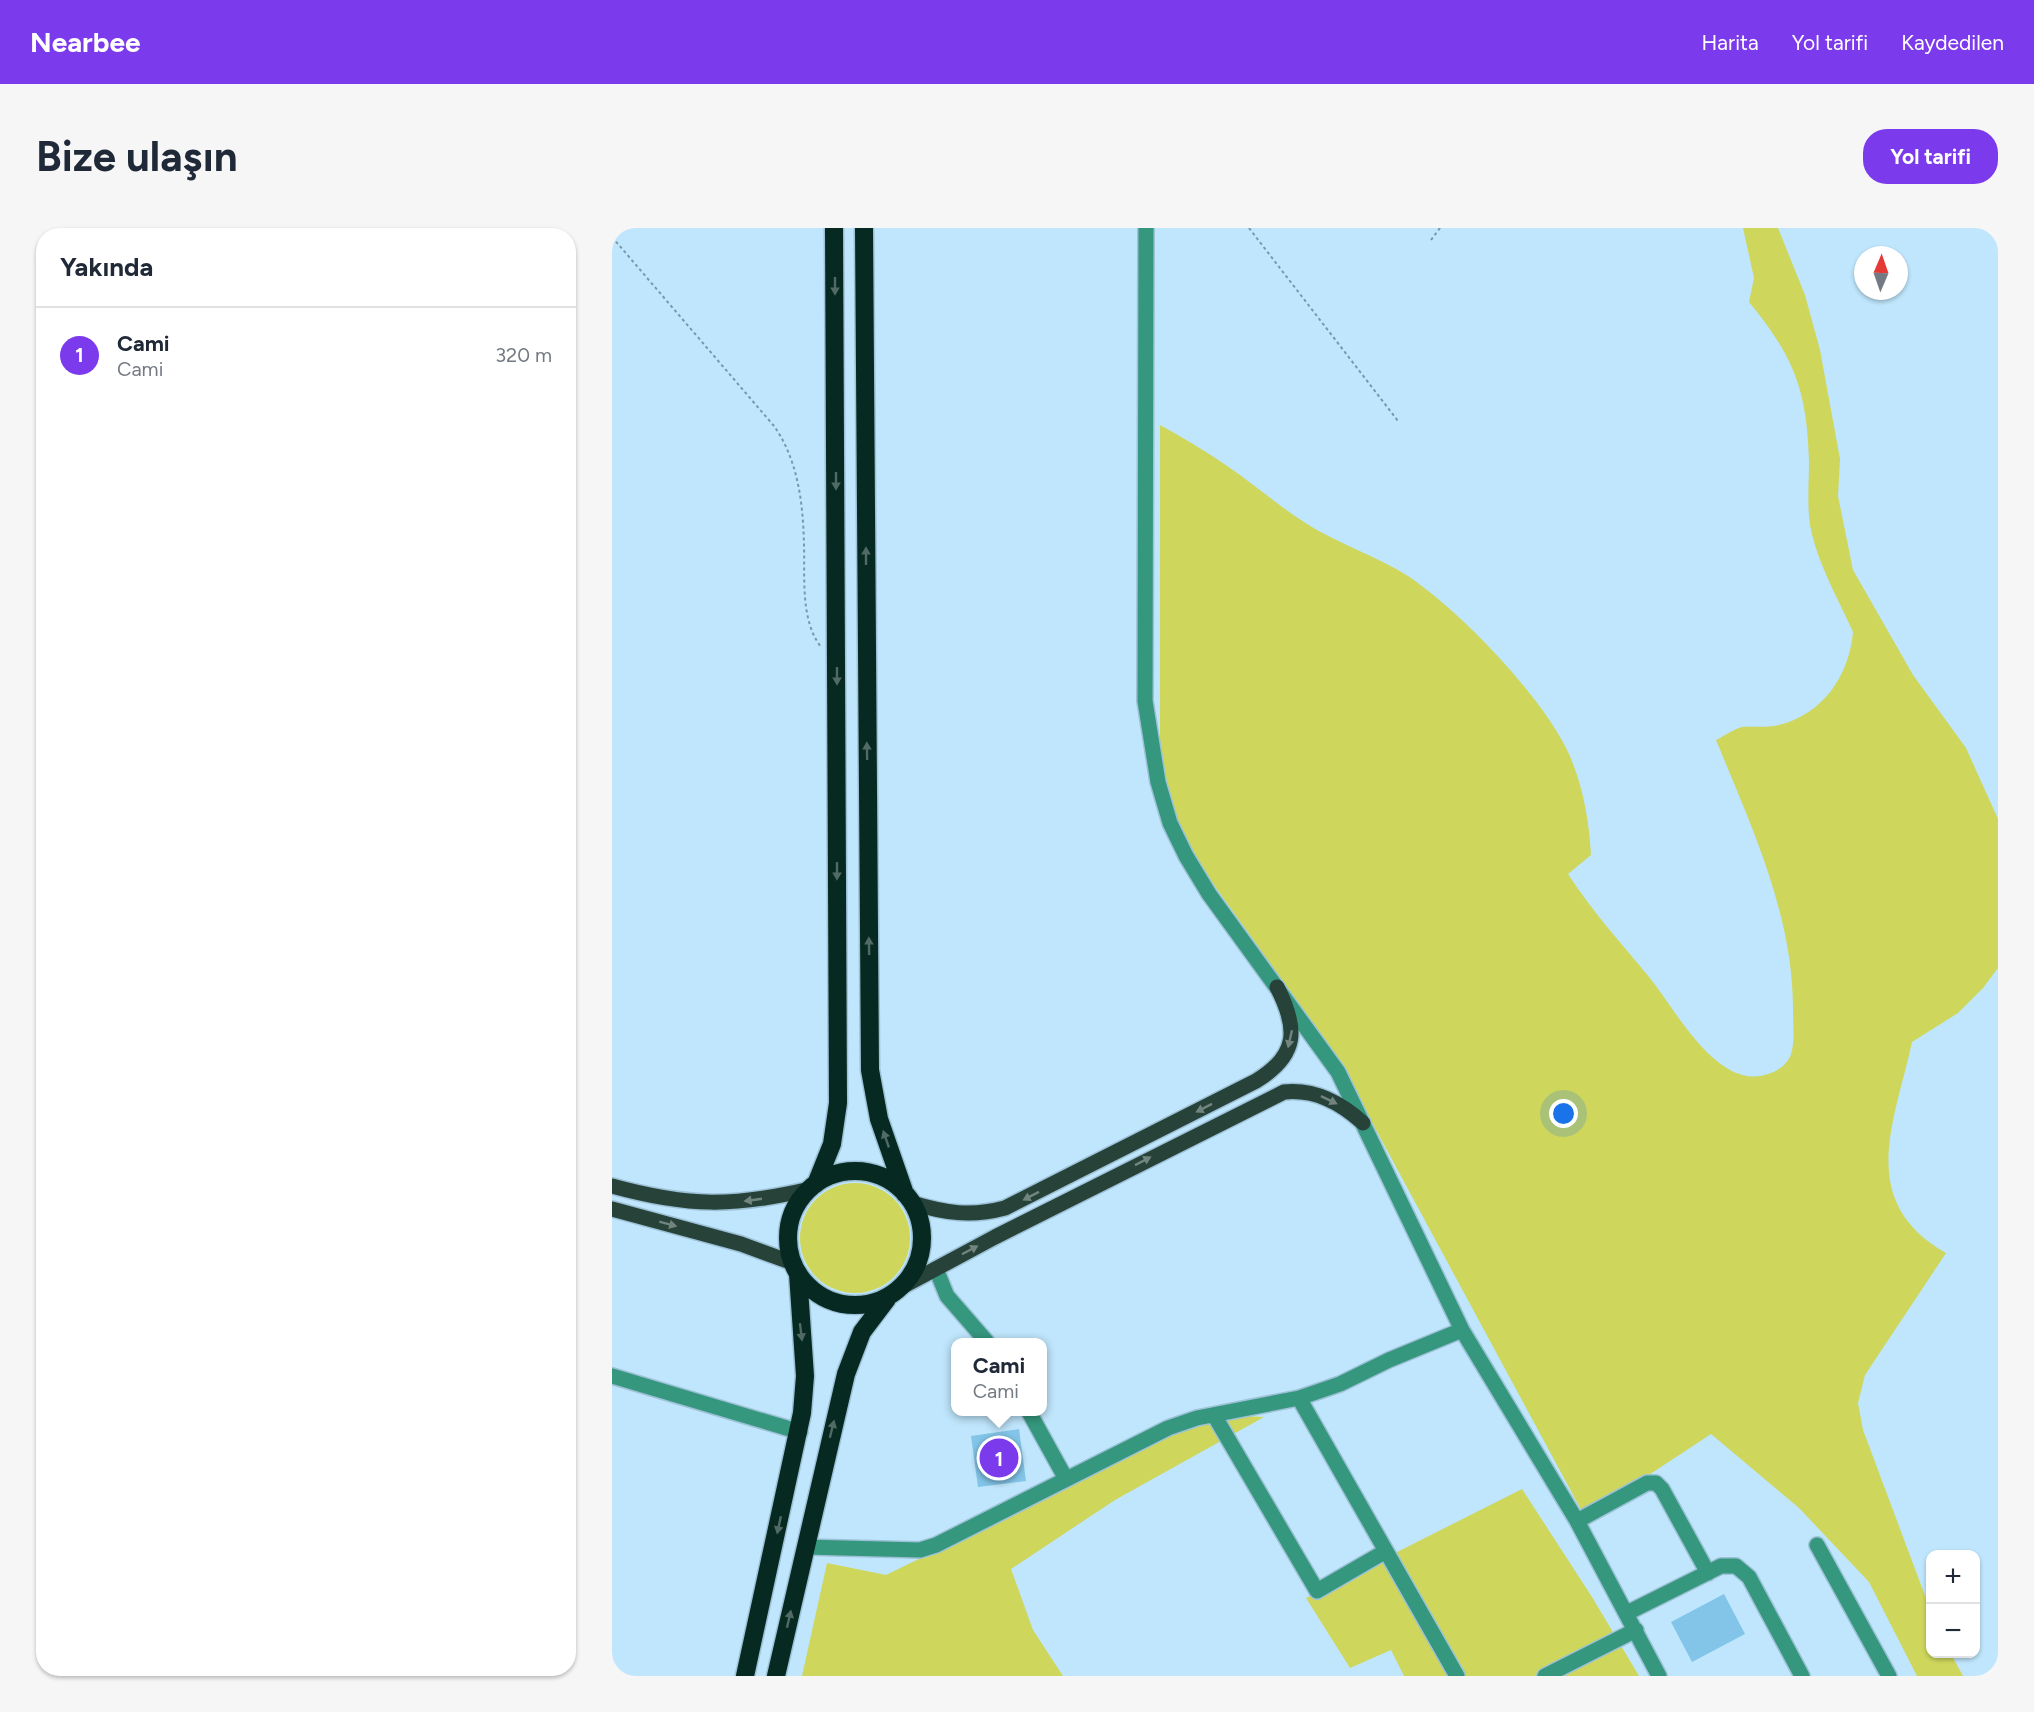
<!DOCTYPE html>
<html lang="tr">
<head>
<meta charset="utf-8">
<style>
	body { margin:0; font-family:Figtree,sans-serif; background:#f6f6f7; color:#1f2937 }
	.controls { position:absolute; right:18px; bottom:18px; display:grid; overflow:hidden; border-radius:12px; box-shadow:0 2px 4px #0004 }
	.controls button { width:54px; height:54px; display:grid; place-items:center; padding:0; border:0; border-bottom:2px solid #e0e1e3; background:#fff; color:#1f2937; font:30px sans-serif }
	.compass { position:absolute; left:1242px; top:18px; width:54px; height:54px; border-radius:50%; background:#fff; box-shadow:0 2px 4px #0004; rotate:2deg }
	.you { position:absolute; left:952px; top:886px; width:21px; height:21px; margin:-15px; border:4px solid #fff; border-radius:50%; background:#1a73e8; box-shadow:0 0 0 9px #1a73e833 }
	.badge { display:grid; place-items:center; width:39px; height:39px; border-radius:50%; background:#7c3aed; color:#fff; font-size:20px; font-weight:700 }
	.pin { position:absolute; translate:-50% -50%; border:3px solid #fff; box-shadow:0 2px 6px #0006 }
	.popup { position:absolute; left:339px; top:1110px; width:96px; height:78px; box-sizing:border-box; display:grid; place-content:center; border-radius:12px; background:#fff; filter:drop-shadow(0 2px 4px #0005); font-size:20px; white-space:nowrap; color:#747a83 }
	.popup b { font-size:22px; color:#1f2937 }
	.popup::after { content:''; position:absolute; left:50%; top:100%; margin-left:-12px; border:12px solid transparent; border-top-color:#fff }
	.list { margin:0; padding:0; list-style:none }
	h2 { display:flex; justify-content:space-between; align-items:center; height:78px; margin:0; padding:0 24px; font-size:26px }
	h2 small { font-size:20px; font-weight:400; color:#747a83 }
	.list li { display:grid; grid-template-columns:39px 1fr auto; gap:18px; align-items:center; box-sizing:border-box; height:96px; padding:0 24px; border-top:2px solid #e0e1e3 }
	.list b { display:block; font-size:22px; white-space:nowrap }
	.list p { margin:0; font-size:20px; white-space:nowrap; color:#747a83 }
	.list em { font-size:20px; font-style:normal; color:#747a83 }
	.map { position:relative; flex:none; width:1386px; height:1448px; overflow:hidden; border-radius:24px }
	header { display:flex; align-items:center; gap:36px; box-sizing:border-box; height:84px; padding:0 30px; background:#7c3aed; color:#fff }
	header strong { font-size:28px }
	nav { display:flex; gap:33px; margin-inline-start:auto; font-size:21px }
	.intro { display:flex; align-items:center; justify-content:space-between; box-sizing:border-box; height:144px; padding:0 36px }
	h1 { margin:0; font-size:42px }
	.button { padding:15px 27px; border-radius:24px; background:#7c3aed; color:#fff; font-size:21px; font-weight:700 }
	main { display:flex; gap:36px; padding:0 36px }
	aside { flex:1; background:#fff; border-radius:24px; box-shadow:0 2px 4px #0004 }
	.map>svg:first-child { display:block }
</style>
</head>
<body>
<header>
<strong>Nearbee</strong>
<nav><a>Harita</a><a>Yol tarifi</a><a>Kaydedilen</a></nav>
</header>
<div class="intro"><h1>Bize ulaşın</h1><a class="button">Yol tarifi</a></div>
<main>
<aside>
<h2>Yakında<small></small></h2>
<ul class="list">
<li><span class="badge">1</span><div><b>Cami</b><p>Cami</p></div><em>320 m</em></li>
</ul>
</aside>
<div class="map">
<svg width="1386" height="1448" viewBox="0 0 1386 1448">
	<rect width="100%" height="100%" fill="#bfe6fc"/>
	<!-- green -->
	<path fill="#ced65c" d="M1131 0H1166L1193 67 1208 122 1228 231 1226 268 1241 342 1301 447 1354 520 1386 591V740L1371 760 1346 785 1300 814C1283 894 1243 973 1334 1025L1253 1147 1246 1175 1251 1202 1318 1381V1426H1339L1351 1448H1305L1257 1354 1187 1280 1099 1206 973 1289 743 863 645 717 584 632 564 593 555 562 548 513V197C572 210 595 224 618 240 644 258 668 279 695 296 727 316 764 328 796 348 848 383 931 469 957 526 971 558 977 592 979 627L956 646C980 683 1009 715 1037 749 1063 780 1105 864 1156 846 1166 843 1176 836 1179 826 1183 814 1181 797 1181 785 1182 688 1140 600 1104 512 1112 508 1122 501 1130 499 1142 498 1154 500 1167 497 1211 486 1237 448 1241 404 1226 370 1205 335 1198 297 1195 276 1197 255 1197 233 1195 162 1182 129 1137 74L1142 50Z
		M188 1010a55 55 0 1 1 110 0a55 55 0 1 1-110 0Z
		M633 1188 652 1189 503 1272 399 1341 421 1402 451 1448H190L215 1335 274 1347 413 1279 554 1202Z
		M910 1261 980 1369 1027 1448H792L779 1422 738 1440 694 1370Z"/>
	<!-- building -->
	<path fill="#82c5e8" d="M407 1201 414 1253 366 1259 359 1208Z
		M1112 1366 1133 1406 1080 1434 1059 1394Z"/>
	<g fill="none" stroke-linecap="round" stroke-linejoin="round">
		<defs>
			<path id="minor" d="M534 0 533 473 546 554 558 595 574 628 597 666 726 844 850 1102 965 1293 1047 1448
				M324 1041 335 1068 375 1114
				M0 1148 188 1204
				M687 1170 845 1448
				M417 1184 454 1251
				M602 1187 705 1363 774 1323
				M965 1293 1035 1255H1044L1050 1261 1096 1345
				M1205 1317 1277 1448
				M193 1319 308 1322 324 1317 556 1200 585 1190 687 1170 728 1156 777 1132 850 1102
				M1015 1385 1109 1338H1124L1137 1349 1190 1448
				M933 1448 1024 1402"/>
			<path id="major" d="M0 958C76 979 122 979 198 961
				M300 975C333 985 359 989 393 980L644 853C687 827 686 800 665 759
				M0 981 129 1016 181 1035
				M288 1060 383 1009 672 864C703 861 728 874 751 895"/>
			<path id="highway" d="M252 0 258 842 267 891 293 966
				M176 1010a67 67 0 1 1 134 0a67 67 0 1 1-134 0Z
				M204 956 220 916 226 875 222 0
				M133 1448 190 1185 193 1148 186 1046
				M164 1448 234 1146 250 1104 275 1071"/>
		</defs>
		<!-- minor casing -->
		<use href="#minor" stroke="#9dc1d6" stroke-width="18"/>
		<!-- major casing -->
		<use href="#major" stroke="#9dc1d6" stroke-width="18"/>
		<!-- highway casing -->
		<use href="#highway" stroke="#9dc1d6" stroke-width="21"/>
		<!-- path -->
		<path stroke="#7698aa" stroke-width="2" stroke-dasharray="3 3" stroke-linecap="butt" d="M637 0 786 193
			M0 9 162 198C186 232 191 275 192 316 193 348 188 392 209 419
			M819 12 828 0"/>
		<!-- minor -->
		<use href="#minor" stroke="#35977e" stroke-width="15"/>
		<!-- major -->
		<use href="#major" stroke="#264239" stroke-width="15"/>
		<!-- highway -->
		<use href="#highway" stroke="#062a21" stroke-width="18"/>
	</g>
	<!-- one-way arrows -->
	<defs><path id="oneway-solid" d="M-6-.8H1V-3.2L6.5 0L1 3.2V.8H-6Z" transform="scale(1.5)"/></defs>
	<g fill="#516a64">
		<use href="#oneway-solid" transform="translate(223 58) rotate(90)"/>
		<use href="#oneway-solid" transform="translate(224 253) rotate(90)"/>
		<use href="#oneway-solid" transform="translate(254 328) rotate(-90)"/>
		<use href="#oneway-solid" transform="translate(225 448) rotate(90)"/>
		<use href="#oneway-solid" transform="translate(255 523) rotate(-91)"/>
		<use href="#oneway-solid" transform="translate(225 643) rotate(90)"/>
		<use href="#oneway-solid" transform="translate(257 718) rotate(-91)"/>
		<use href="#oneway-solid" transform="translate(274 911) rotate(-109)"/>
		<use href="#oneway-solid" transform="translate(189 1104) rotate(83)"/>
		<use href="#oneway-solid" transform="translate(220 1201) rotate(-76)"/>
		<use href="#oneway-solid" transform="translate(167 1297) rotate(102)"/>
		<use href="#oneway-solid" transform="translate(177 1391) rotate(-77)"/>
	</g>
	<g fill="#72847e">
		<use href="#oneway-solid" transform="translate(678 811) rotate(103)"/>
		<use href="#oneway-solid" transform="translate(717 872) rotate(26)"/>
		<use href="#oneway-solid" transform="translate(592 880) rotate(153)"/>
		<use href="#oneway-solid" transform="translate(531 933) rotate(-27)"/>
		<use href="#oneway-solid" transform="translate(419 968) rotate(153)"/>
		<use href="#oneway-solid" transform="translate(141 972) rotate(172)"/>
		<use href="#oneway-solid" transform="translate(56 996) rotate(15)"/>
		<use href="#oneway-solid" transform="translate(358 1022) rotate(-28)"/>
	</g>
</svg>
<div class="controls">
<button>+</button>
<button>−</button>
</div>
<svg class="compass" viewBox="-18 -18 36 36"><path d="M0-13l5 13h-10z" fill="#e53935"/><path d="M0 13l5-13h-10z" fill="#747a83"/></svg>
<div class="you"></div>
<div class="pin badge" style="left:387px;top:1230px">1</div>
<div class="popup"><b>Cami</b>Cami</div>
</div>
</main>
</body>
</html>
